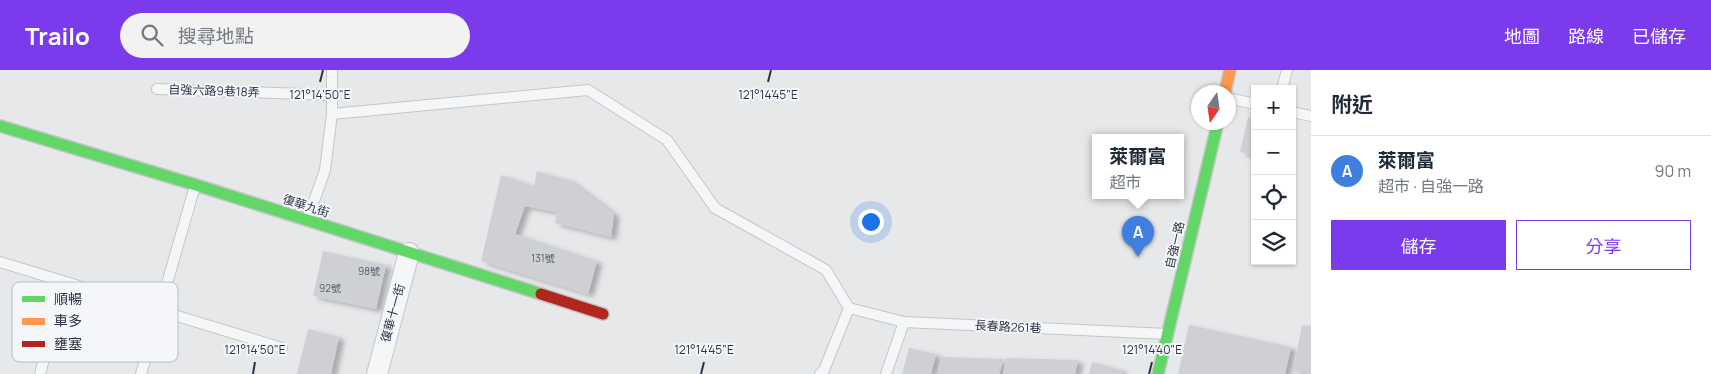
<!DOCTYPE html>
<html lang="zh-TW">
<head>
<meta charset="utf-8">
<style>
	body { margin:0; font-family:Manrope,"Noto Sans TC",sans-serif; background:#f2f2f3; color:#1f2937 }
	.controls { position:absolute; right:15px; top:15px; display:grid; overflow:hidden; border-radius:0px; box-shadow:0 1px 4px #0004 }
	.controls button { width:45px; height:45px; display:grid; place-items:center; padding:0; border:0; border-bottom:1px solid #e0e1e3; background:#fff; color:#1f2937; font:25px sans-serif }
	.compass { position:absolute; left:1191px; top:15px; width:45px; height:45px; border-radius:50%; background:#fff; box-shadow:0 1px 4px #0004; rotate:193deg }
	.you { position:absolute; left:870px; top:151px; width:18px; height:18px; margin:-12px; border:4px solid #fff; border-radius:50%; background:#1a73e8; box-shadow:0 0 0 8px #1a73e833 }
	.badge { display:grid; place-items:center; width:32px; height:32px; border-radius:50%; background:#7c3aed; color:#fff; font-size:16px; font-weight:700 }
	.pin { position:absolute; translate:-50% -41px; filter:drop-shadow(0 1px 2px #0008) }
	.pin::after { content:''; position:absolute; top:26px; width:18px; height:15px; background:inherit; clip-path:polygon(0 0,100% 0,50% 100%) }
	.popup { position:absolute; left:1092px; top:64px; width:92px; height:65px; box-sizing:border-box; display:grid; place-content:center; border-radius:0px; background:#fff; filter:drop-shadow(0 1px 4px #0005); font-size:16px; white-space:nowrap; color:#747a83 }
	.popup b { font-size:19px; color:#1f2937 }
	.popup::after { content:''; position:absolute; left:50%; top:100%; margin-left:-10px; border:10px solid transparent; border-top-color:#fff }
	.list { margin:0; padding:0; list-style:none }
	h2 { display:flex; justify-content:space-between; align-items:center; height:65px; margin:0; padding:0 20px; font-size:21px }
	h2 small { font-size:16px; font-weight:400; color:#747a83 }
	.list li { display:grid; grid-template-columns:32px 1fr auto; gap:15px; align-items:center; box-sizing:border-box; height:70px; padding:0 20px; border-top:1px solid #e0e1e3 }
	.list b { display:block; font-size:19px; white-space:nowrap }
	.list p { margin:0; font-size:16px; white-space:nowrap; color:#747a83 }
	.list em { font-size:16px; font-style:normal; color:#747a83 }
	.actions { display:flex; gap:10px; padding:15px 20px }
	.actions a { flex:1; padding:11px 0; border:1px solid #7c3aed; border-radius:0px; text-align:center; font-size:18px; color:#7c3aed }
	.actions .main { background:#7c3aed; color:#fff }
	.icon { flex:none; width:28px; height:28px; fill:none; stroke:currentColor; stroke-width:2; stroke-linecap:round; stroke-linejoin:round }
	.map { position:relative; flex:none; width:1311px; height:304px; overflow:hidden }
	header { display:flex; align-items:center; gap:30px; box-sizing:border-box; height:70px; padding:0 25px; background:#7c3aed; color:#fff }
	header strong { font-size:24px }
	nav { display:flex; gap:28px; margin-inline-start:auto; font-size:18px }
	.search { width:350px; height:45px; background:#f2f2f3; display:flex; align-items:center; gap:12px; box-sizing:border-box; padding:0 18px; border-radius:28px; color:#747a83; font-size:19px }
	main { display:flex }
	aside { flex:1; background:#fff }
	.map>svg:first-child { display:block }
</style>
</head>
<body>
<header>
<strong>Trailo</strong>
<div class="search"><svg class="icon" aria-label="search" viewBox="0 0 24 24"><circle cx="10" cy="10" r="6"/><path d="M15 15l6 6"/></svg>搜尋地點</div>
<nav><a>地圖</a><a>路線</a><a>已儲存</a></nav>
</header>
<main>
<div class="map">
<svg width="1311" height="304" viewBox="0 0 1311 304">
	<defs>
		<filter id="shadow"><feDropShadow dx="5.5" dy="3" stdDeviation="2.5" flood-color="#0004"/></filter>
	</defs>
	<rect width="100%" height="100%" fill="#e6e8ea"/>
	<!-- building -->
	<path fill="#ced0d3" filter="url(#shadow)" d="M1248 47 1255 49V86L1240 82Z
		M537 101 569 110 614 144 611 167 555 153 557 142 525 136 515 164 597 191 588 224 481 191 501 105 534 116Z
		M323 181 386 195 376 239 313 226Z
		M1189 255 1291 277 1285 304H1178Z
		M1302 255 1311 256V304L1293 301Z
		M308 259 339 267 331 304H297Z
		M909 278 936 284 931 304H902Z
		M942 287 1004 289 999 304H938Z
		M1006 288 1078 290 1075 304H1003Z
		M1092 292 1122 300 1121 304H1089Z"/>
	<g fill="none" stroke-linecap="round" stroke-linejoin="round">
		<defs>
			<path id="lane" d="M157 19 332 25
				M1282 19 1287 0
				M1228 28 1255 34
				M1292 42 1311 46
				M332 44 588 20 667 70 715 138 826 200 849 238 824 300 820 304
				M308 148 325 100 332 44V0
				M0 192 282 278
				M849 238 904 252
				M40 304 65 212
				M141 304 195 116
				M886 304 904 252 1167 264"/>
			<path id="street" d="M377 304 409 183"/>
			<path id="fast" d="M0 56 196 115 541 224
				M1158 304 1218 52"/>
			<path id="slow" d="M1225 22 1230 0"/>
			<path id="jam" d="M541 224 603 244"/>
		</defs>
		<!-- lane casing -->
		<use href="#lane" stroke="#c4c6c8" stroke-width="12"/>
		<!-- street casing -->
		<use href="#street" stroke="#c4c6c8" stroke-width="22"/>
		<!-- fast casing -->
		<use href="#fast" stroke="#c4c6c8" stroke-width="14"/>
		<!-- slow casing -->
		<use href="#slow" stroke="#c4c6c8" stroke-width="14"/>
		<!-- jam casing -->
		<use href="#jam" stroke="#c4c6c8" stroke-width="14"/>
		<!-- lane -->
		<use href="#lane" stroke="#f5f6f7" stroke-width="10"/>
		<!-- street -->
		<use href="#street" stroke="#f5f6f7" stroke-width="20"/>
		<!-- fast -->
		<use href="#fast" stroke="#63d668" stroke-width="11"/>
		<!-- slow -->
		<use href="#slow" stroke="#ff974d" stroke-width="11"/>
		<!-- jam -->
		<use href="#jam" stroke="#b3261e" stroke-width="11"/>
	</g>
	<!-- ticks -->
	<path fill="none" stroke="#2b3445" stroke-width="2" d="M320 12 323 0M768 12 771 0M253 304 255 292M701 304 704 292M1149 304 1152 292"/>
	<g text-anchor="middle" stroke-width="4" stroke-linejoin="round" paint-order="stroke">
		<!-- number labels -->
		<g font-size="10" fill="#545c69">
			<text x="543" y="192">131號</text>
			<text x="369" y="205">98號</text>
			<text x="330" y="222">92號</text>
		</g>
		<!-- street labels -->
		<g font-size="12" fill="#2b3445" stroke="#f4f6f9">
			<text transform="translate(214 21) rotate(2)" y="4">自強六路9巷18弄</text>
			<text transform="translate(306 136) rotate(18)" y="4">復華九街</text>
			<text transform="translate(1175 175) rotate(-77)" y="4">自強一路</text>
			<text transform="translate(393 243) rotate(-75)" y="4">復華十一街</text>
			<text transform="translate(1008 257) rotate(3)" y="4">長春路261巷</text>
		</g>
	</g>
	<!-- legend -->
	<rect x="12" y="212" width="166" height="80" rx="8" fill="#f4f6f9" stroke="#b8bcc3" stroke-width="1"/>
	<rect x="22" y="226" width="23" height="6" fill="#63d668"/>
	<rect x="22" y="248" width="23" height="7" fill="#ff974d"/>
	<rect x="22" y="271" width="23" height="6" fill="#b3261e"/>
	<g font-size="14" fill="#2b3445">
		<text x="54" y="234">順暢</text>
		<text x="54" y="256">車多</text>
		<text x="54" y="279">壅塞</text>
	</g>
	<g font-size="12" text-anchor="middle" fill="#2b3445" stroke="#f4f6f9" stroke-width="4" stroke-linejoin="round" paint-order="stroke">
		<text x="320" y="29">121°14'50"E</text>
		<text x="768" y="29">121°14'45"E</text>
		<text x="255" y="284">121°14'50"E</text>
		<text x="704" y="284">121°14'45"E</text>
		<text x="1152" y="284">121°14'40"E</text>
	</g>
</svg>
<div class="controls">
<button>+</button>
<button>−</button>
<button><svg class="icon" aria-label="locate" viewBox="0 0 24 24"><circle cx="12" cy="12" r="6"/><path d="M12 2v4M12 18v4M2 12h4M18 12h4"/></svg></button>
<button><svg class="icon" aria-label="layers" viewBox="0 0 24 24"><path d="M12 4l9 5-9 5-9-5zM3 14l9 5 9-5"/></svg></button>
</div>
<svg class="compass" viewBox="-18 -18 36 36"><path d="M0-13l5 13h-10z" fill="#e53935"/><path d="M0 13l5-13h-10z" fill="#747a83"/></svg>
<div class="you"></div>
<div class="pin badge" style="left:1138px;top:187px;background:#3f7fe0">A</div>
<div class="popup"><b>萊爾富</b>超市</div>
</div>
<aside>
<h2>附近<small></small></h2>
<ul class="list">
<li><span class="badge" style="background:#3f7fe0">A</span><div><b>萊爾富</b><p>超市 · 自強一路</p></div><em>90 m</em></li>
</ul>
<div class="actions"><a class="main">儲存</a><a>分享</a></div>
</aside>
</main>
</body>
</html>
